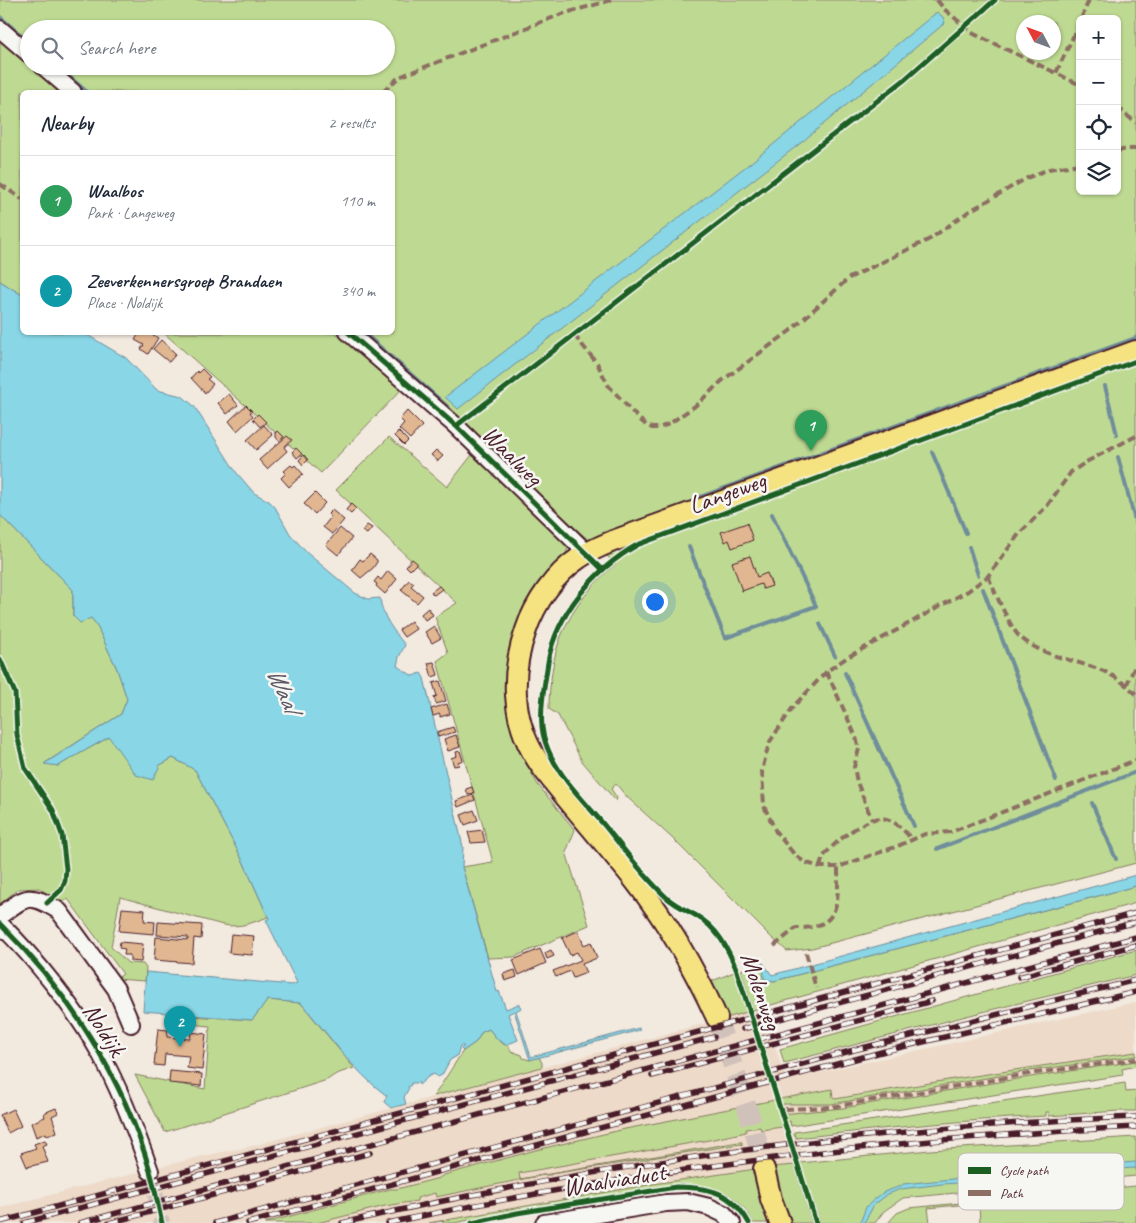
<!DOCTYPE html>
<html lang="en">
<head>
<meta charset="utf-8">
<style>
	body { margin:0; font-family:Caveat,sans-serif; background:#f6f6f7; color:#1f2937 }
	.controls { position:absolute; right:15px; top:15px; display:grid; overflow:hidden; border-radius:8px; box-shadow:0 1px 4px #0004 }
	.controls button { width:45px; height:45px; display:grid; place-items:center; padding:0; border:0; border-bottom:1px solid #e0e1e3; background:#fff; color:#1f2937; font:25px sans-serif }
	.compass { position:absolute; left:1016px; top:15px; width:45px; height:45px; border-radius:50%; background:#fff; box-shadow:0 1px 4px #0004; rotate:311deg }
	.you { position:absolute; left:654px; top:601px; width:18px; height:18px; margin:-12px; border:4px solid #fff; border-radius:50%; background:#1a73e8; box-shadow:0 0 0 8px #1a73e833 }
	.badge { display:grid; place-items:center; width:32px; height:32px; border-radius:50%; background:#2563eb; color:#fff; font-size:16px; font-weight:700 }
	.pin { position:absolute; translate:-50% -41px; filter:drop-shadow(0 1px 2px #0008) }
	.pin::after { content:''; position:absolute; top:26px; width:18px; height:15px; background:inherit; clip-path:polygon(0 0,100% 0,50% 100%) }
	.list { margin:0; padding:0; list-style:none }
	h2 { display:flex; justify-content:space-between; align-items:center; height:65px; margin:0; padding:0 20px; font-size:21px }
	h2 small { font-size:16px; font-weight:400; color:#747a83 }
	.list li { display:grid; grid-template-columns:32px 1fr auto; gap:15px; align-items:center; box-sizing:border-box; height:90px; padding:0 20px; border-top:1px solid #e0e1e3 }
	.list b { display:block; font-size:19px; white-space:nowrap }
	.list p { margin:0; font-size:16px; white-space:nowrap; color:#747a83 }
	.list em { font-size:16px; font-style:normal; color:#747a83 }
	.icon { flex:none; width:28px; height:28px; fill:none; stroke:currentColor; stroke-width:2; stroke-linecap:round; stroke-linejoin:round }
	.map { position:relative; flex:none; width:1136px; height:1223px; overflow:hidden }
	.search { position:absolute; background:#fff; box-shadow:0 1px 4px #0004; left:20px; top:20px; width:375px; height:55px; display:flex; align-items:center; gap:12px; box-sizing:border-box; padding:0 18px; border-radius:28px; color:#747a83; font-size:19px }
	.panel { position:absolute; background:#fff; box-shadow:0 1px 4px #0004; left:20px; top:90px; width:375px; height:245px; border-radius:8px }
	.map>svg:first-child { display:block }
</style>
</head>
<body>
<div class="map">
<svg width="1136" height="1223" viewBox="0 0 1136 1223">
	<rect width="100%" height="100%" fill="#f2e9df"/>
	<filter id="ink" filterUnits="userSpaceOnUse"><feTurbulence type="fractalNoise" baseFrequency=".02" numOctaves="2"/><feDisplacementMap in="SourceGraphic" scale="10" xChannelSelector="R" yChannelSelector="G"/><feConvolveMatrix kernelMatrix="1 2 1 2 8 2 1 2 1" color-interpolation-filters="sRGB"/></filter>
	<g filter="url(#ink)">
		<!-- built -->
		<path fill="#eddac8" d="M1136 1002V1066L913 1102 791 1126 796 1138H800L803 1163 653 1184 429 1223H0V1208L203 1156 248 1147 762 1008 786 1080Z"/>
		<!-- green -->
		<path fill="#beda92" stroke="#847c5e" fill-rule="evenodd" d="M0 0H1136V863L812 948 787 951 772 938 673 839 627 797 616 784 611 789 617 798 616 801 582 761 558 715 549 709C549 687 553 654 562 634 573 608 594 581 616 564L353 333 392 332V92H81L51 66H386V29H29V46L0 21ZM1080 19H1117V191H1080ZM1024 22H1054V52H1024Z
			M0 40 60 92H22V295L0 281Z
			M164 333H336L397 386 400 391 321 473Z
			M389 437 447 487 472 455 556 530 568 546 566 555 528 604 511 641 506 684 509 718 516 745 538 785 575 830 566 852 589 925 514 957 488 958 462 867 493 862 437 661 448 653 435 617 457 603 336 490Z
			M0 515 73 590V616L91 618 96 624 117 669 127 699 121 714 45 763 58 766 109 737 160 765 173 758 195 770 243 861 268 917C251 923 241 928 223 925L120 897 111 947 128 963 143 964 146 968 145 981 116 979 123 974 68 899 61 903 39 888 18 889 0 904Z
			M1136 886V903L753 1010 741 970 763 963 764 979 774 981Z
			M1136 950V975L982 1012 784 1063 780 1049Z
			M734 972 747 1012 726 1018 710 982Z
			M268 1000 301 1003 354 1068 336 1074 327 1080 165 1132 135 1075 205 1089 210 1026 190 1024 191 1016 252 1020Z
			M489 1029 498 1040 505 1045 508 1044 511 1051 522 1055 523 1058 530 1060 539 1057 542 1063V1067L434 1096 463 1051 476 1042 482 1032Z
			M1136 1052V1056L1029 1071 831 1104H783L782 1114 843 1108 1011 1080 1136 1061V1066L1122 1069 1123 1075 791 1126 790 1121 782 1123V1127L761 1130 760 1127 746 1129V1132L709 1140 519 1173 520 1179 739 1142H742V1145L741 1144 651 1158V1157L649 1159 551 1174V1175H543L436 1197 435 1193 417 1198V1201L385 1206 317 1223H265L390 1189H397L439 1178 444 1175 536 1150 625 1129 832 1089 833 1098 835 1099 954 1079Z
			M1125 1083 1126 1092 1136 1091V1111H1118L1049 1116V1112H1046V1116C963 1120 878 1129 796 1138V1135H794V1132Z
			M1136 1137V1176L903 1198 884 1211 875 1223H820L800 1163 930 1150Z
			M794 1165 812 1223H790L772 1167Z
			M756 1169 771 1223H753C738 1190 710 1184 676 1184L516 1211 454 1223H443L442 1221 429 1223 653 1184Z
			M1136 1186V1223H980L979 1203 928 1208 930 1223H888L897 1213 909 1208Z"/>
		<!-- water -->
		<path fill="#88d6e6" stroke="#6f8d9b" d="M937 12 943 17 945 23 802 142 458 409 445 397 749 164Z
			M0 281 22 295V332L84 333 126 358 157 390 182 396 194 406 236 472 254 493 269 501 275 507 290 534 307 553 355 593 368 599 380 598C382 617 394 631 405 645L399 657 397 666 413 676 421 673 424 678 463 847 462 867 497 992 499 991 506 1009 519 1004 521 1008 516 1011 531 1057 639 1028 640 1030 530 1060 514 1011 508 1014 518 1040 506 1045 498 1040 489 1029 482 1032 476 1042 463 1051 461 1049 464 1046H460L457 1056 450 1060 442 1075 438 1077 434 1074 429 1076 419 1085V1083H411V1085L408 1087 409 1088 404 1097 406 1104 391 1108 384 1102 387 1096C352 1070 329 1035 301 1003L268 1000 252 1020 143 1011 146 972 292 985 297 983 266 920 269 919 243 861 195 770 173 758 160 765 153 780 136 775 109 737 58 766 44 764 121 714 127 699 117 669 96 624 91 618 80 623 73 616V590L0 515Z
			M1136 875V886L774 981 764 979 763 963 772 975Z
			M1136 1162V1168L1060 1172 993 1178 977 1182 942 1184 901 1189 888 1194 874 1205 864 1223H860L866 1207 876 1198 884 1192 901 1186 903 1184 1001 1174 1012 1171Z"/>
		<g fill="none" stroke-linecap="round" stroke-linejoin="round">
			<!-- stream -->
			<path stroke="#6f8d9b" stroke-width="4" d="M0 17 29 42
				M57 66 87 92
				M363 332 449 408
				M1105 386 1117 435
				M932 452 966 533
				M1118 457 1136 524
				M695 499 1136 338
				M689 547 725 638 816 606 772 514
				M969 547 978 575
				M983 589 1056 780
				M820 624 835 656
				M845 673 914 826
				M1092 803 1116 859
				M937 849 1136 772"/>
		</g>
		<!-- building -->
		<path fill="#e1b791" stroke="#4a1f2b" d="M140 332H149L158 338 148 354 141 349 144 345 135 340Z
			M161 340 176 354 169 362 153 349Z
			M202 369 210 377 207 379 213 384 205 393 191 378 197 371 198 373Z
			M229 394 238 405 227 414 218 403Z
			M246 405 252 411 250 412 253 416 237 431 229 421Z
			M407 411 422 426 410 439 399 429 404 423 400 419Z
			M258 414 266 422 260 427 253 419Z
			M264 425 273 435 256 450 247 440Z
			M278 431 284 437 279 441 276 437V433Z
			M398 431 408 441 404 445 395 436Z
			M287 436 292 440 284 447 287 451 267 469 259 460Z
			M296 448 302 454 297 458 292 452Z
			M436 450 443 456 438 461 431 455Z
			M304 455 308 460 303 465 299 460Z
			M291 465 293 467 295 465 303 474 289 487 281 478 286 473 284 471Z
			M315 493 325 503 315 514 304 504Z
			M351 504 356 509 351 514 346 510Z
			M332 510 344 520 332 534 323 527 331 517 328 514Z
			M747 523 753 540 732 548 729 540 725 542 721 532Z
			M367 525 372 528 367 534 362 531Z
			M340 528 352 538 338 555 326 545Z
			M370 554 377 560V562L373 568 361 578 352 570 360 559 363 561Z
			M750 556 757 577 767 573 772 586 763 589 761 584 742 591 732 562Z
			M412 559 417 563 410 570 406 566Z
			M388 571 397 579 385 594 376 586 377 584 374 582 378 577 381 580Z
			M409 580 414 583 411 586 423 596 417 603 401 590Z
			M439 586 442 589 434 595 431 592Z
			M428 608 433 615 425 620 421 614Z
			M411 621 416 629 404 637 399 630Z
			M434 626 441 638 432 643 425 632Z
			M434 662 438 675 432 677 428 663Z
			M440 681 446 701 436 704 434 697 437 696 433 683Z
			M447 704 450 714 440 717V714L433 716 431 709Z
			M453 727 455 732 438 737 437 732Z
			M456 735 460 747 448 751 444 739Z
			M460 751 463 760 458 762 459 765 454 766 451 758 457 756 456 752Z
			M472 787 474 793 468 795 466 789Z
			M473 795 475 800 458 807 456 801Z
			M474 810 478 820 465 825 461 815Z
			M482 830 485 842 471 843 468 832Z
			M122 908 145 910 144 921 155 922 154 934 119 931Z
			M158 922 202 925 201 939 194 938 192 963 154 960 156 937 188 940V937L157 935Z
			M578 931 584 945 591 942 597 958 582 964 586 973 573 978 570 971 556 977 553 971 581 960 577 952 570 955 562 938Z
			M231 934 254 936 252 955 229 953Z
			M120 942 143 944 141 962 130 961V955H124L125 949 119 948Z
			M540 949 546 963 519 975 513 960Z
			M551 950 554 956 547 959 545 953Z
			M515 970 517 977 505 981 503 974Z
			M158 1029 168 1030 167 1037 190 1039 191 1032 206 1034 202 1070 187 1068 189 1056 165 1054 164 1066 154 1065Z
			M170 1071 202 1074 201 1086 169 1083Z
			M56 1108 58 1113 52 1116 57 1132 47 1135 46 1133 36 1137 31 1123 45 1117 44 1113Z
			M13 1109 21 1126 8 1133 0 1115Z
			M45 1140 47 1144 42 1146 48 1162 27 1167 21 1153 36 1148 34 1144Z"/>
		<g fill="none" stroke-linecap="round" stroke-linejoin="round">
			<!-- minor-tunnel -->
			<path stroke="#d0c1bb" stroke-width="16" stroke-dasharray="16 8" stroke-linecap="butt" d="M150 1171 162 1223"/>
			<!-- major-tunnel -->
			<path stroke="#d0c1bb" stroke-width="20" stroke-dasharray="20 10" stroke-linecap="butt" d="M717 1018 754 1129 764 1169"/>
			<defs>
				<path id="minor" d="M0 29 29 54
					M43 66 73 92
					M348 332 456 426 587 553
					M0 916C26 896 29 892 59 911L116 989 131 1024
					M0 924C35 958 76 1010 100 1053 121 1091 136 1131 150 1171
					M544 1223 666 1203 688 1202 709 1207 724 1214 732 1223"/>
				<path id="major" d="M717 1018C695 970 669 924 636 882 614 854 590 827 568 800 557 786 545 773 536 758 511 719 511 672 526 630 535 603 555 574 579 558 589 551 601 546 613 541L1136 351
					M764 1169 771 1199 780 1223"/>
			</defs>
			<!-- minor casing -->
			<use href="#minor" stroke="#4a1f2b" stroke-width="20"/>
			<!-- major casing -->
			<use href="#major" stroke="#4a1f2b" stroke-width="24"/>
			<!-- minor -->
			<use href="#minor" stroke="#f6f6f2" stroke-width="16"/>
			<!-- major -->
			<use href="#major" stroke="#f5e382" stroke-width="20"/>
			<defs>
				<path id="rail" d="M1019 977 1136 945
					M743 1029 1136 922
					M652 1076 932 1001
					M0 1222 1136 913
					M24 1223 714 1037
					M80 1223 1136 937
					M109 1223 370 1153
					M215 1223 854 1050 1136 980
					M248 1223 885 1051 1136 992
					M342 1223C602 1163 869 1127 1136 1117
					M388 1223C635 1170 884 1139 1136 1127"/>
			</defs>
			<!-- rail casing -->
			<use href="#rail" stroke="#4a1f2b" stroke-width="5.5"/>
			<!-- rail -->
			<use href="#rail" stroke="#f6f6f2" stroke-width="4" stroke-dasharray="11" stroke-linecap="butt"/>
			<!-- quiet -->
			<path stroke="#8d6e63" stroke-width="4" stroke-dasharray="8 4" stroke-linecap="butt" d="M937 0 944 9 974 34 1056 73
				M1081 19 1089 0
				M1080 22 1056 73 1080 85
				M383 92 399 77 562 14 612 0
				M1117 107 1136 123
				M1117 151 1128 149H1136
				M0 184 22 199
				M574 335 597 363 608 385 637 417 646 425 652 428H659L669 424 695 406 723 380 790 331 849 278 930 239 968 212 1027 178 1049 169 1080 164
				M1136 436 1088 461 1071 472 1047 506 1019 534 988 576 968 591 846 658 826 672 793 707 769 743 762 771 764 806 776 832 794 854 804 862 820 867H838L898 846 925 834 951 832 1136 760
				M988 576C994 590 1010 628 1020 637 1042 656 1071 659 1098 669 1113 674 1125 684 1136 694
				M826 672 830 679 856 737 859 749 854 767 857 782 872 820
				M1126 686 1136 664
				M820 867C821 863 822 859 824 856 833 843 865 818 881 818 893 818 905 831 912 840
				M774 946 796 928C841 929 838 902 838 867
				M806 953 816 988
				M785 1109 831 1107 1029 1074 1136 1059"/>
			<defs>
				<path id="cycleway" d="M348 332 456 426 602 569
					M456 426 903 81 995 0
					M0 659 15 693 17 735 25 768 53 810 62 835 66 869 65 881 61 890 47 903
					M0 924C68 991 124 1079 150 1171 155 1188 158 1206 162 1223
					M472 1223 517 1213 676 1187C709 1187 732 1192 749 1223
					M816 1223 737 971C728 948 717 927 695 915 684 909 675 905 666 897 643 876 624 849 604 825 586 803 563 781 551 756 547 748 543 736 542 727 540 705 545 683 548 662 556 614 595 569 637 545L1136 361"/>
			</defs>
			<!-- cycleway casing -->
			<use href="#cycleway" stroke="#f6f6f2" stroke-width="8"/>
			<!-- cycleway -->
			<use href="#cycleway" stroke="#1b5e20" stroke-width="5"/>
		</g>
	</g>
	<g text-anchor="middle" stroke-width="5" stroke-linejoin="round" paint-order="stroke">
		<!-- street labels -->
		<g font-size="25" fill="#4a1f2b" stroke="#f6f6f2">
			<text transform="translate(513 455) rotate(45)" y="9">Waalweg</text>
			<text transform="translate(727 492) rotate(-20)" y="9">Langeweg</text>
			<text transform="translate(762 991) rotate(71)" y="9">Molenweg</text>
			<text transform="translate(105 1029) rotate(58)" y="9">Noldijk</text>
			<text transform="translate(614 1179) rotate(-9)" y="9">Waalviaduct</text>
		</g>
		<!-- water labels -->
		<g font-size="26" font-style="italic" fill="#5d5663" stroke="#f6f6f2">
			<text transform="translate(284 689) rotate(66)" y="9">Waal</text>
		</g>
	</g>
	<!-- legend -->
	<rect x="958" y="1153" width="166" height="57" rx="8" fill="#f6f6f2" stroke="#c2b6b6" stroke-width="1"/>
	<rect x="968" y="1167" width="23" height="7" fill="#1b5e20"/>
	<rect x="968" y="1190" width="23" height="6" fill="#8d6e63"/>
	<g font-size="14" fill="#4a1f2b">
		<text x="1000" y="1175">Cycle path</text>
		<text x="1000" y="1198">Path</text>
	</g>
</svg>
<div class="controls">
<button>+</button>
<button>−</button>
<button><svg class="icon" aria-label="locate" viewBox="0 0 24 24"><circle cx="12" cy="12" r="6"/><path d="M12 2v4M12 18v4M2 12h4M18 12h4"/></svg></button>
<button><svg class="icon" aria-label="layers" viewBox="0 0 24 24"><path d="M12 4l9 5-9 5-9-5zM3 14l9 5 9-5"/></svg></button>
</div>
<svg class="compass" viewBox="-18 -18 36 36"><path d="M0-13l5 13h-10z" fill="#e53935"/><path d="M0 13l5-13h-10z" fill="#747a83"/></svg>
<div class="you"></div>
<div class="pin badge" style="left:811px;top:451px;background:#2e9e5b">1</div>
<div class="pin badge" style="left:180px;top:1047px;background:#0f9aa8">2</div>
<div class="search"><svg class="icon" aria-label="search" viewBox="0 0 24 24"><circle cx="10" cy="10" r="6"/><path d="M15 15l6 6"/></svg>Search here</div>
<section class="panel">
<h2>Nearby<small>2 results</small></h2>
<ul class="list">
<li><span class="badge" style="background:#2e9e5b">1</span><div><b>Waalbos</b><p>Park · Langeweg</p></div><em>110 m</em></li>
<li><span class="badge" style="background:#0f9aa8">2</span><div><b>Zeeverkennersgroep Brandaen</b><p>Place · Noldijk</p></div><em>340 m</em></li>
</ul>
</section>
</div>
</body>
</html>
